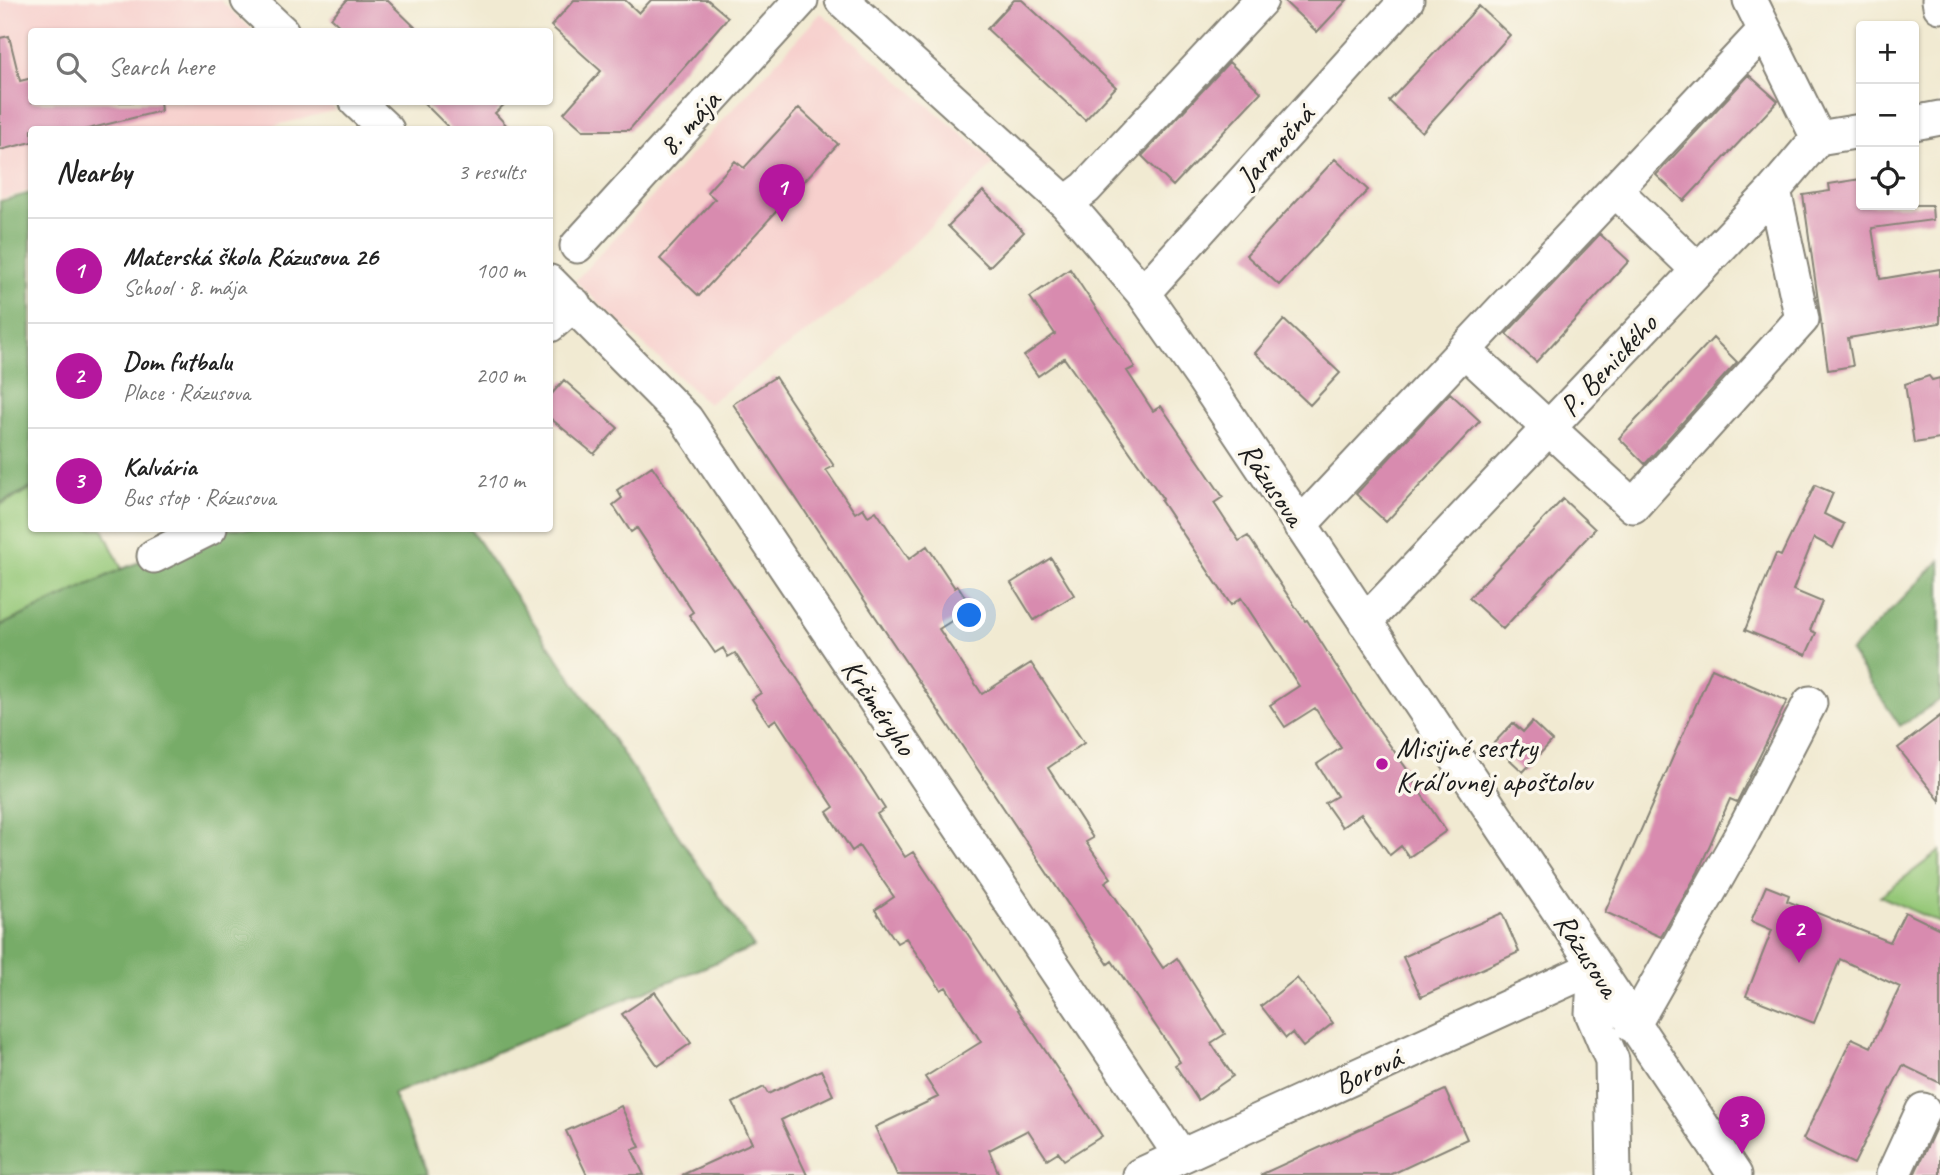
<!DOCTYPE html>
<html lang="en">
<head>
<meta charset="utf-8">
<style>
	body { margin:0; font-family:Caveat,sans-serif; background:#f2f2f2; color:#222 }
	.controls { position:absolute; right:21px; top:21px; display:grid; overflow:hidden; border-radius:7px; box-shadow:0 2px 5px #0004 }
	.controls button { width:63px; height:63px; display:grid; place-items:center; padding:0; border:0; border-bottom:2px solid #e0e0e0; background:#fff; color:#222; font:35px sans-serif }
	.you { position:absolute; left:970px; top:616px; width:24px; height:24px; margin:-18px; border:5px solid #fff; border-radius:50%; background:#1a73e8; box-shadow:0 0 0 10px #1a73e833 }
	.badge { display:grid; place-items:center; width:46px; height:46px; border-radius:50%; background:#b5179e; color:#fff; font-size:23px; font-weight:700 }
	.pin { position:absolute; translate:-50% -58px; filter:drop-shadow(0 2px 4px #0008) }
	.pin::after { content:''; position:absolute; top:37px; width:24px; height:21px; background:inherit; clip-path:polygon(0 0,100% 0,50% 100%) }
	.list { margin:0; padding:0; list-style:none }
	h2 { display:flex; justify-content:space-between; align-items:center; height:91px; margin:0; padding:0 28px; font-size:30px }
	h2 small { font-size:23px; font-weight:400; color:#767676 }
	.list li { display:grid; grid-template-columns:46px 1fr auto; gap:21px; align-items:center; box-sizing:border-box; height:105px; padding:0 28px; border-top:2px solid #e0e0e0 }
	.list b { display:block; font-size:26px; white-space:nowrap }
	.list p { margin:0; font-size:23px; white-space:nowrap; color:#767676 }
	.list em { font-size:23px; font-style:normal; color:#767676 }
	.icon { flex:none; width:38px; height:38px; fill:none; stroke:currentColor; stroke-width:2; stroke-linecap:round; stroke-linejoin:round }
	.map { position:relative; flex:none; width:1940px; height:1175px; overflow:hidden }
	.search { position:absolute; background:#fff; box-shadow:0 2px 5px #0004; left:28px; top:28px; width:525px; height:77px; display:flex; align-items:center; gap:18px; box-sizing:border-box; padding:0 24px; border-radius:7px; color:#767676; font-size:26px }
	.panel { position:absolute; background:#fff; box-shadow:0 2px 5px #0004; left:28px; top:126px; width:525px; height:406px; border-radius:7px }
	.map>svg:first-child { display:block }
</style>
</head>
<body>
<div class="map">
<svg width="1940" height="1175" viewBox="0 0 1940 1175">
	<rect width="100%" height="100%" fill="#fbf7ec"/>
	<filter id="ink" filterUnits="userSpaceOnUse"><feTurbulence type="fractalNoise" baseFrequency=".0143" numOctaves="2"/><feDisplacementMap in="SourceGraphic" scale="14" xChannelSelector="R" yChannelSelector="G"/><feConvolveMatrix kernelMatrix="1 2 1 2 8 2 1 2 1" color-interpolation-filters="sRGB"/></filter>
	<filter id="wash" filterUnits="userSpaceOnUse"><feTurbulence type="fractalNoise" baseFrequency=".00686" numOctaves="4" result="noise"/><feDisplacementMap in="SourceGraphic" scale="28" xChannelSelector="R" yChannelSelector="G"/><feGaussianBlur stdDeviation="1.57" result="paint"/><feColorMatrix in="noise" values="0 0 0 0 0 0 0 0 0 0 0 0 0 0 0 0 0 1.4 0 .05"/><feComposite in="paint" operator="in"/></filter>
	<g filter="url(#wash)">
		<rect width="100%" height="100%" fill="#f1ead2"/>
		<!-- built -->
		<path fill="#f7d0cd" d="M0 0H220L253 31 32 32V102H327L336 110 262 129 32 130 31 190 0 199Z
			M821 13 995 163 867 288 708 404 575 281Z"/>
		<!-- green -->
		<path fill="#94c777" stroke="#58724a" stroke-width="2" d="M31 489 32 528 103 529 122 569 0 626V505Z
			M1940 851V923L1880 896Z"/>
		<!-- forest -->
		<path fill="#77ac68" stroke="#4a6442" stroke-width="2" d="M31 193V488L0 503V201Z
			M222 529H470L754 947 393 1094 428 1175H0V626L122 569Z
			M1940 560V700L1900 726 1850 652Z"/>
		<g id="blocks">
			<!-- building -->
			<path fill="#d88baf" d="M347 0H387L420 32H346L331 18Z
				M574 0H625L639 13 651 0H708L728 17 629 130H583L564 113 601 71 551 26Z
				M1014 0H1022L1116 87 1085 120 987 29Z
				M1283 0H1347L1317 32Z
				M1479 6 1510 35 1422 132 1389 101Z
				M9 36 20 81 32 78V102H160L161 111 84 130H32V142L0 150V38Z
				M1229 62 1261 92 1173 186 1142 156Z
				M1749 75 1778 101 1684 201 1656 175Z
				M423 102H507L495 113 511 130H451Z
				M799 108 838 144 699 296 660 259 715 199 707 192 735 161 744 168Z
				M1335 159 1368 190 1279 285 1246 255Z
				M1861 179V205H1932L1933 220 1872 228 1880 279 1940 269V323L1848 338 1853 366 1828 370 1803 195 1830 191 1829 184Z
				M983 191 1024 232 989 267 948 226Z
				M1600 234 1629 261 1536 362 1506 334Z
				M1070 269 1135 367 1127 371 1153 411 1161 406 1223 497 1214 503 1239 541 1248 536 1305 621 1307 620 1359 702 1414 779 1412 780 1446 831 1409 857 1401 846 1390 855 1361 814 1342 827 1325 803 1337 796 1317 764 1341 748 1315 708 1285 727 1270 705 1299 686 1241 598 1231 605 1161 501 1163 499 1064 358 1038 376 1024 356 1055 334 1030 297Z
				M1284 320 1340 373 1310 405 1255 353Z
				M1713 338 1737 362 1645 464 1619 438Z
				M1929 376 1932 380 1940 378V439L1914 443 1905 384Z
				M775 377 834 466 826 470 855 513 863 508 868 516 876 511 909 559 927 546 955 588 958 586 972 608 939 629 982 694 1031 663 1084 743 1048 768 1093 838 1086 842 1111 878 1105 882 1163 968 1177 958 1225 1034 1211 1043 1233 1076 1198 1100 1175 1065 1180 1062 1112 961 1108 964 733 404Z
				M564 380 618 428 594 454 550 418V396Z
				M1450 393 1480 421 1386 522 1356 494Z
				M652 466 869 784 885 809 877 814 905 857 913 852 1102 1136 1064 1160 1058 1152 1047 1159 1028 1130 989 1150 999 1175H897L875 1127 938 1097 925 1077 981 1042 946 987 941 990 906 938 897 943 875 910 894 897 859 846 852 851 827 812 834 807 776 719 769 724 752 699 761 693 735 653 728 657 723 648 715 653 689 615 693 612 637 528 631 532 613 505 622 498 617 490Z
				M1815 485 1833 493 1824 514 1844 524 1833 548 1814 538 1793 590 1822 602 1810 630 1816 633 1806 655 1745 630 1776 554 1781 556Z
				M1563 499 1595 529 1503 629 1469 598Z
				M1051 558 1074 595 1034 620 1011 583Z
				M1712 668 1787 701 1737 802 1730 799 1698 872 1661 937 1605 912Z
				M1940 716V801L1898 748Z
				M1532 722 1552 741 1523 772 1493 744 1513 723 1523 732Z
				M1766 886 1789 895 1787 901 1890 942 1905 912 1940 929V1083L1903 1065 1854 1164 1803 1139 1852 1038 1871 1047 1900 987 1840 959 1814 1023 1746 996 1772 930 1751 921Z
				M1502 913 1519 952 1421 997 1403 957Z
				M1297 978 1333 1023 1303 1047 1292 1033 1286 1038 1261 1006Z
				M655 992 691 1043 658 1066 622 1014Z
				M821 1070 833 1095 781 1120 807 1175H682L752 1143 733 1103 764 1087 768 1094Z
				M1445 1090 1467 1139 1390 1175H1260Z
				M621 1106 640 1147 632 1150 644 1175H587L566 1131Z
				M1940 1119V1175H1914Z"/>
		</g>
	</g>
	<g filter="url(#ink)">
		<use href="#blocks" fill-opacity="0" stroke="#868377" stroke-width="2"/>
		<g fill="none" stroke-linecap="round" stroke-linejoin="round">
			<defs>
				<path id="minor" d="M248 0 282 32
					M842 0 1066 203 1143 293 1204 380 1735 1175
					M1750 0 1818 138
					M1939 0 1940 6
					M357 102 387 130
					M1914 123 1940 118
					M1615 190 1698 270
					M1066 203 1086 188 1261 0
					M577 246 801 0
					M550 282 686 419 1181 1156
					M1143 293 1407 0
					M550 325 574 304
					M1464 350 1633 506 1802 319 1774 190
					M1300 525 1765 30
					M154 556 210 528
					M1365 622 1774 190 1818 138 1861 131
					M1633 1026 1744 830 1810 703
					M1140 1175 1595 967 1592 1013 1612 1060 1614 1175
					M1893 1175 1923 1110"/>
			</defs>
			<!-- minor casing -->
			<use href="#minor" stroke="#868377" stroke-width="37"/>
			<!-- minor -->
			<use href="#minor" stroke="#fff" stroke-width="33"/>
		</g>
	</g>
	<!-- markers -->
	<circle fill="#b5179e" stroke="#fbf7ec" stroke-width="2.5" cx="1382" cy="764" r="7"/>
	<g text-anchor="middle" stroke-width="7" stroke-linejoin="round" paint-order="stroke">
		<!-- street labels -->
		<g font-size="30" fill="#1c1c1c" stroke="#fbf7ec">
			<text transform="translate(689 123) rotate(-48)" y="10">8. mája</text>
			<text transform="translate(1275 146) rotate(-48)" y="10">Jarmočná</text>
			<text transform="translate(1608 365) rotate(-47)" y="10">P. Benického</text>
			<text transform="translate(1272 484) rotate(56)" y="10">Rázusova</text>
			<text transform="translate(879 707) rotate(56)" y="10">Krčméryho</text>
			<text transform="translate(1587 955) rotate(57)" y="10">Rázusova</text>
			<text transform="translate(1368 1071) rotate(-25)" y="10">Borová</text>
		</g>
		<!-- poi labels -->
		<g font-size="30" fill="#1c1c1c" stroke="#fbf7ec" text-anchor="start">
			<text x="1396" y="757">Misijné sestry<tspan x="1396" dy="34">Kráľovnej apoštolov</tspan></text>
		</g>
	</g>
</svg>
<div class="controls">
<button>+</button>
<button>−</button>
<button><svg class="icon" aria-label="locate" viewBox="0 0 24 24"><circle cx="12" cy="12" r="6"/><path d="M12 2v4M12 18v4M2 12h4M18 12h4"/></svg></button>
</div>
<div class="you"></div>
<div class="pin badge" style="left:782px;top:222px">1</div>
<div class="pin badge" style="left:1799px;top:963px">2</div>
<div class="pin badge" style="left:1742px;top:1154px">3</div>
<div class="search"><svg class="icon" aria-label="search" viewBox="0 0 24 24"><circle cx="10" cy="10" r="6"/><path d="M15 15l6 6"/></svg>Search here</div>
<section class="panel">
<h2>Nearby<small>3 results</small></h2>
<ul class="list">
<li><span class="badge">1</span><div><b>Materská škola Rázusova 26</b><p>School · 8. mája</p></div><em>100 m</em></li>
<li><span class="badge">2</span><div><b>Dom futbalu</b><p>Place · Rázusova</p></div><em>200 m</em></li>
<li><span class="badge">3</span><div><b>Kalvária</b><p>Bus stop · Rázusova</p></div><em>210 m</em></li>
</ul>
</section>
</div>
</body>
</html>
